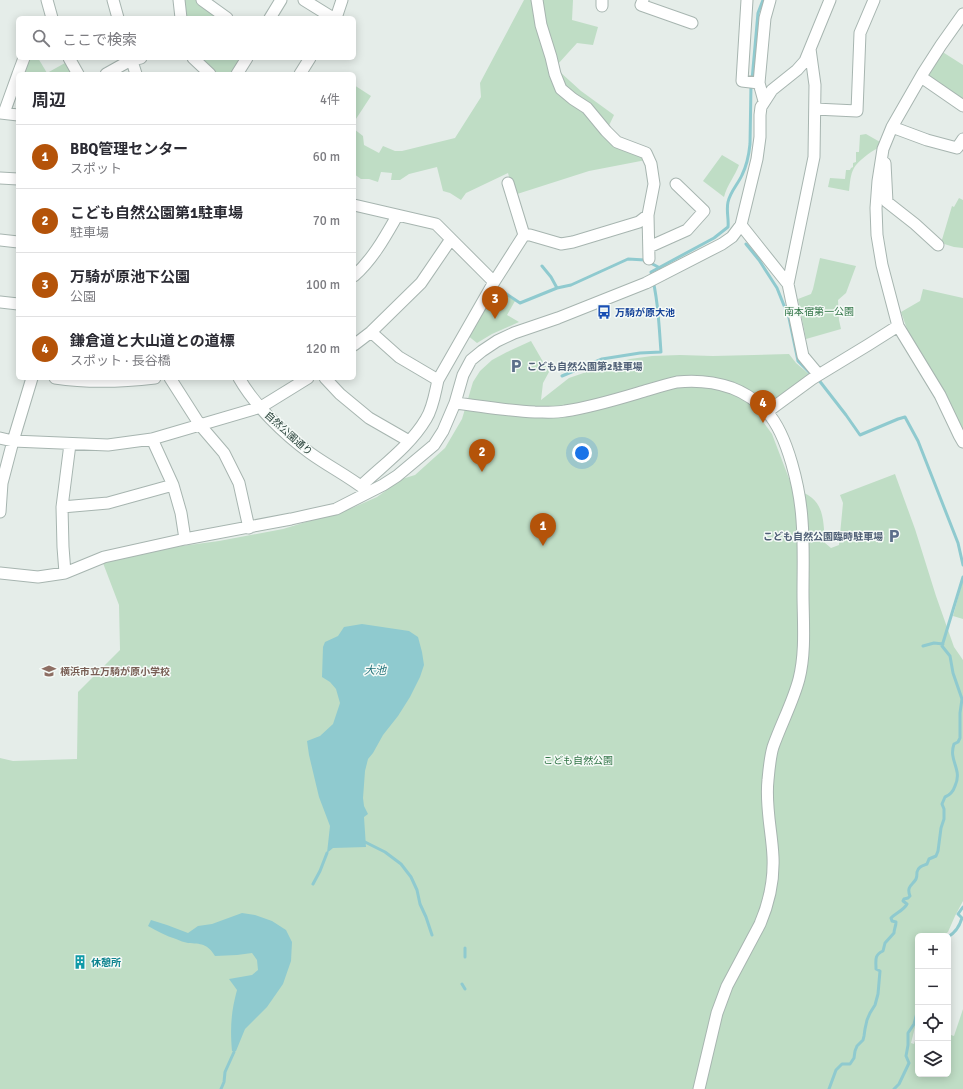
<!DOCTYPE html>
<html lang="ja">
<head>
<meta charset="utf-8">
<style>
	body { margin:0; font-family:Signika,"Noto Sans JP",sans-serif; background:#f7f7f7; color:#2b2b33 }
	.controls { position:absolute; right:12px; bottom:12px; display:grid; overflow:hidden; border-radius:6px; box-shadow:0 2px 10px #0003 }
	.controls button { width:36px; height:36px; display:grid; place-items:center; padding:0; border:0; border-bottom:1px solid #e1e1e2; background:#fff; color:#2b2b33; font:20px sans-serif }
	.you { position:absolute; left:582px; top:453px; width:14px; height:14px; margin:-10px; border:3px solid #fff; border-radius:50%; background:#1a73e8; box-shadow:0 0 0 6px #1a73e833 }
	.badge { display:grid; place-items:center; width:26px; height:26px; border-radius:50%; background:#b45309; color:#fff; font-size:13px; font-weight:700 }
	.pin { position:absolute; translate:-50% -33px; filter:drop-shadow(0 1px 2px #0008) }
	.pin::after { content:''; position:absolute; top:21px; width:14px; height:12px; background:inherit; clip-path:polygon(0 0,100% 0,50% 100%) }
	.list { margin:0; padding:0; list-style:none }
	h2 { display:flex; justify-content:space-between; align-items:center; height:52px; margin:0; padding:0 16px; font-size:17px }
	h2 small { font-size:13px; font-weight:400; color:#7c7c81 }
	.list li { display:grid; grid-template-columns:26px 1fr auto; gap:12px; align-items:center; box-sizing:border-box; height:64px; padding:0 16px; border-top:1px solid #e1e1e2 }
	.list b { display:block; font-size:15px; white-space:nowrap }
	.list p { margin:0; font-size:13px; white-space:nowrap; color:#7c7c81 }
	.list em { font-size:13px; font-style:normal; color:#7c7c81 }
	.icon { flex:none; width:22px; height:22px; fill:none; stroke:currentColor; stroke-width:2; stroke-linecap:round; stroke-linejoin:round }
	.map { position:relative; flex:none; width:963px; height:1089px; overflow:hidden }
	.search { position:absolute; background:#fff; box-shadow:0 2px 10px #0003; left:16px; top:16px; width:340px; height:44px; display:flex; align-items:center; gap:10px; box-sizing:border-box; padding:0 14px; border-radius:6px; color:#7c7c81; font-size:15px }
	.panel { position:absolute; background:#fff; box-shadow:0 2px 10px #0003; left:16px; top:72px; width:340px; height:308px; border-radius:6px }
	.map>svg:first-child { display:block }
</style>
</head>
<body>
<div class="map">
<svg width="963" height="1089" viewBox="0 0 963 1089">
	<rect width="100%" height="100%" fill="#e5ede9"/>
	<!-- green -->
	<path fill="#bfddc5" d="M182 0H197L222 18H185Z
		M524 0H573L572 20 598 27 593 45 577 43 558 64 560 72 581 91 614 115 605 134 641 153 646 160 589 171 514 195 508 173 466 193 461 200 450 193 443 191 437 167 409 174 400 180H391L392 173 381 172 378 182 369 179H361L354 174V129L363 136 364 145 379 153 383 146 395 151H402L455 138 481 97 480 83Z
		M941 51 963 65V102L926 76Z
		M27 58H38L47 73 65 63 72 74H22Z
		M198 58H243L234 74H215Z
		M354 85 371 96 354 122Z
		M866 134 880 142 878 148C870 152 858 161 854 168 850 175 850 184 849 191L828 187 830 178 845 179 846 170H850L851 168 853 167V163L856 162V152H859L860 135Z
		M722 155 739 165C735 176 727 185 724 197L703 181Z
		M959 198 963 200V248L954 247 941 243 952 206 954 207Z
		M820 258 856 266 846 293 838 300 839 320 841 329 806 339 798 299 811 294 813 289Z
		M496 288 515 301 507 315 519 322 492 334 477 343 467 335Z
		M923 289 963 298V438L912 343 901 312 920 301Z
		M531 341 549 372 543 383 541 400 569 378 604 366 630 359 652 356 680 355 713 356 789 354 796 363 810 375 774 400 761 419 772 434 793 489C824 497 823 515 825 543L831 548 839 545 843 503 840 495 895 474 915 529 936 596 954 647 963 660V901L955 916 948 932 943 936H918V1015L911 1043 914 1044 918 1033V1074H948V1034L954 1036 963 1009V1089H0V758L13 761 77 759 78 692 120 650 119 605 103 563 167 548 219 541 283 529 352 508 377 497 402 479 415 475 445 448 462 419 473 382 480 371 492 360 507 352Z
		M963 580V619L953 616Z"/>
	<!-- water -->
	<path fill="#8fcacf" d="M362 624 409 631 418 637 422 652 424 665 420 677 410 697 398 716 383 735 373 753 368 759 365 771 363 798 364 806 368 814 364 817 366 847 333 848 327 853 330 826 319 797 309 755 307 741 320 736 333 724 340 703 336 689 330 682 322 677 323 647 325 642 338 636 344 627Z
		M242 913 255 915 272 921 286 930 292 942 291 961 283 984 267 1007 245 1029 236 1051H232C230 1028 231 1012 237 990L229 979 252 975 258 970 257 960 252 953 237 955 215 956C207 943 201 944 188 943 184 942 180 941 176 939 166 936 157 931 148 926L151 920 167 925 188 933 198 926 212 924Z"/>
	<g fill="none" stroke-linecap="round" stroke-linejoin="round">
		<!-- stream -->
		<path stroke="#8fcacf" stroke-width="3" d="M752 80 758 13 763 0
			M746 244 759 260 777 288 789 318 798 361 810 373
			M542 266 551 277 557 288
			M496 287 520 303 557 288 571 285 628 259 645 260 660 268
			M562 376 602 359 640 353 661 352C659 325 658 298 651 272L714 238 728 227C729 219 726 211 728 202 730 192 738 184 742 175 747 165 749 154 750 144L751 85
			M818 379 846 415 860 435 898 419 905 417 918 441 958 543 963 565
			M923 646 934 643 943 644
			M365 842 385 852 401 864 411 877 417 890 420 904 426 917 432 935
			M313 884 320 871 327 853
			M948 937C955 933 960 925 962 918L958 914 963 907
			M465 948V957
			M462 984 465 989
			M221 1089 224 1082 225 1072 234 1052
			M829 1089 836 1070 842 1064H850L854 1058 855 1051 857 1046 863 1040 864 1036 865 1029 867 1020 870 1013 875 1005 878 994 880 971 876 969C876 960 874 955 883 951L885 943 894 933C894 929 896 926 896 922L892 921 891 918C896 913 904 910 907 904L903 901 904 899 908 898 910 896C906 886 913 885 916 879 917 877 917 873 917 872 918 867 922 866 927 864L929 859 936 856 938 851 941 828 944 819V809L942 804 945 797C950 795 953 792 955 786 963 769 948 761 954 744L958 742 960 738V713L962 699 953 673 950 656 942 646 963 577
			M894 1089 899 1084 909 1063 906 1056 908 1045V1033L914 1024 918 1009"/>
		<defs>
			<path id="minor" d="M47 0 52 18
				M113 0 118 18
				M179 0 181 18
				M202 0 227 18
				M304 0 333 18
				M537 0 541 25 551 57 555 74 561 89 573 99 587 108 606 131 617 142 646 153 651 164 654 184 648 215 649 259
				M602 0V6
				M643 0 641 5 692 23
				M747 0 742 81 759 83
				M963 14 941 45 923 73 892 127 883 149 878 181 876 208 877 235 882 265 898 326 940 395 959 435 963 442
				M270 18 281 0
				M336 18 342 0
				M69 58 78 74
				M131 58 136 74
				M193 58 210 74
				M18 74 24 58
				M106 74 131 60 141 58
				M237 74 247 58
				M300 74 310 58
				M921 77 963 106
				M764 101 759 83 765 18 770 0
				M815 109 857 111 860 33 874 0
				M0 113 18 115
				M4 113 18 74
				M892 127 927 140 957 148 963 139
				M885 163 887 202 915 224 938 245
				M0 178 18 179
				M354 205 436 224 494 282
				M741 225 788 284 803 356 818 374
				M524 235H530L561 244 573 242 639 222 648 215
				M0 240 18 242
				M649 247 687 230 704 211 676 184
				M354 276C373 259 385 237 397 216
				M788 284 814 157 815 85 810 49
				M0 302 18 304
				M371 332 399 357 438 380
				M354 345 371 332 421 283 451 239
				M55 378C88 383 121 382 155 378
				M170 378 200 425 224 453 239 483 249 528
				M239 378C255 406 284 434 310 453 328 466 348 476 366 490
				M325 378 340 394 369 418 409 441
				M455 403C481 406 508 411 535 412 545 412 555 413 565 411 593 407 621 398 648 390 658 387 668 384 677 382 696 380 715 382 732 388 745 393 758 402 767 412 788 435 800 489 802 520 804 545 803 569 803 593 803 621 806 651 799 679 793 702 781 724 773 747 770 757 769 769 768 780 765 806 772 832 773 857 774 880 769 903 760 924L727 986 717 1013 699 1089
				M767 412 812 379 868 345 898 326
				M0 438 13 441 108 445 152 439 261 407 308 378
				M152 439 173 485 181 513 185 539
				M361 486C383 465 410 446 426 419 433 408 435 393 438 380L494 282 524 235 508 183
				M62 507 108 503 173 485
				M0 512 2 483 13 441 32 378
				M0 573 38 577 65 573 104 557 185 539 291 519 336 509 383 485 397 476 434 445 443 431 455 403 463 375 471 360 482 351 497 341 514 333 558 318 646 283 722 244 732 237 741 225 757 159 760 137V115L761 107 772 90 797 70 805 61 830 0
				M65 573 63 547 62 507 70 444"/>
		</defs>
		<!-- minor casing -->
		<use href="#minor" stroke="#a7b5b0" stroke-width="13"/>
		<!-- minor -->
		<use href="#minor" stroke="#fff" stroke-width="11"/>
	</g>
	<!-- icons -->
	<defs>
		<symbol id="bus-bare" viewBox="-9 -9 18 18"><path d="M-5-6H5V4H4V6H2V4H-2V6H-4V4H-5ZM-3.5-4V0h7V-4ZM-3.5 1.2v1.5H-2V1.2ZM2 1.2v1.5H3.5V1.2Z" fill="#1a4fb4" stroke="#f5faf7" stroke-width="2.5" paint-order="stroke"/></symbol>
		<symbol id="parking-bare" viewBox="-9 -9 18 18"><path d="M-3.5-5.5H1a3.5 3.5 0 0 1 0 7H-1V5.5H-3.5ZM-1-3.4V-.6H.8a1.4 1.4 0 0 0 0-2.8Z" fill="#5c6f8a" stroke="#f5faf7" stroke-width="2.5" paint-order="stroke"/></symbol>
		<symbol id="school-bare" viewBox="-9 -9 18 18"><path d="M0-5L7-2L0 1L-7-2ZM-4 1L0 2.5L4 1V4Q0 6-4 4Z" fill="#8d6e63" stroke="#f5faf7" stroke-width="2.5" paint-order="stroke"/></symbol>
		<symbol id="building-bare" viewBox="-9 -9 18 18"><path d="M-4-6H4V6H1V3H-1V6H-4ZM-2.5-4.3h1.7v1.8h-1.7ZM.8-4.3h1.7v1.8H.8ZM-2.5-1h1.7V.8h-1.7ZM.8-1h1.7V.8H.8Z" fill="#0f9aa8" stroke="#f5faf7" stroke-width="2.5" paint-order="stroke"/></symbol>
	</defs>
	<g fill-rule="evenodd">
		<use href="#bus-bare" x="594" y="302" width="20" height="20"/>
		<use href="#parking-bare" x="506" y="356" width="20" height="20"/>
		<use href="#parking-bare" x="884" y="526" width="20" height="20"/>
		<use href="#school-bare" x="39" y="661" width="20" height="20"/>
		<use href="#building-bare" x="70" y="952" width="20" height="20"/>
	</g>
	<g text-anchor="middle" stroke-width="3" stroke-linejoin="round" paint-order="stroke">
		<!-- park labels -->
		<g font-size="10" fill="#307446" stroke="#f5faf7">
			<text x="819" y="315">南本宿第一公園</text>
			<text x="578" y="764">こども自然公園</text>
		</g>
		<!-- transit labels -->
		<g font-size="10" font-weight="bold" fill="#164399" stroke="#f5faf7" text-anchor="start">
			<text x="615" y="316">万騎が原大池</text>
		</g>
		<!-- service labels -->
		<g font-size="10" font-weight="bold" fill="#4e5e75" stroke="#f5faf7" text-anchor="start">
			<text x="527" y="370">こども自然公園第2駐車場</text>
			<text x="883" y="540" text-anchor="end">こども自然公園臨時駐車場</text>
		</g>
		<!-- street labels -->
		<g font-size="10" fill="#243e36" stroke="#f5faf7">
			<text transform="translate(289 433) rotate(42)" y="4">自然公園通り</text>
		</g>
		<!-- education labels -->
		<g font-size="10" font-weight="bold" fill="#785e54" stroke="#f5faf7" text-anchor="start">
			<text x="60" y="675">横浜市立万騎が原小学校</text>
		</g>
		<!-- culture labels -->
		<g font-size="10" font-weight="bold" fill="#0d838f" stroke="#f5faf7" text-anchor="start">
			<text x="91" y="966">休憩所</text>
		</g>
		<!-- water labels -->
		<g font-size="11" font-style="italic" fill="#217078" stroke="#f5faf7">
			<text x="375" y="674">大池</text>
		</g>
	</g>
</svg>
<div class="controls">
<button>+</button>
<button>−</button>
<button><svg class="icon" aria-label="locate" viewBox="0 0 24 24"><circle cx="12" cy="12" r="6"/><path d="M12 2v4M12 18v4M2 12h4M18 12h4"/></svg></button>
<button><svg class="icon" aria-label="layers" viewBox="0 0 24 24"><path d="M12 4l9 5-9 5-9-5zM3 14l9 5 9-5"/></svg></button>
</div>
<div class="you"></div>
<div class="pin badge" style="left:543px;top:546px">1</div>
<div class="pin badge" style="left:482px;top:472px">2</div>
<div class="pin badge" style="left:495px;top:319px">3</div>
<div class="pin badge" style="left:763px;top:423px">4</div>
<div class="search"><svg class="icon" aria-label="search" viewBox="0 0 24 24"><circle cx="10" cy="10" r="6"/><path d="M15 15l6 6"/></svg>ここで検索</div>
<section class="panel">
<h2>周辺<small>4件</small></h2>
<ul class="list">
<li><span class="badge">1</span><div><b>BBQ管理センター</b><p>スポット</p></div><em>60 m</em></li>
<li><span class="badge">2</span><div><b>こども自然公園第1駐車場</b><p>駐車場</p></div><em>70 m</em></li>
<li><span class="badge">3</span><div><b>万騎が原池下公園</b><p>公園</p></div><em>100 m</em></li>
<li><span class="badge">4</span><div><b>鎌倉道と大山道との道標</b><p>スポット · 長谷橋</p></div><em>120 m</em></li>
</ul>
</section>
</div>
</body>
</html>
